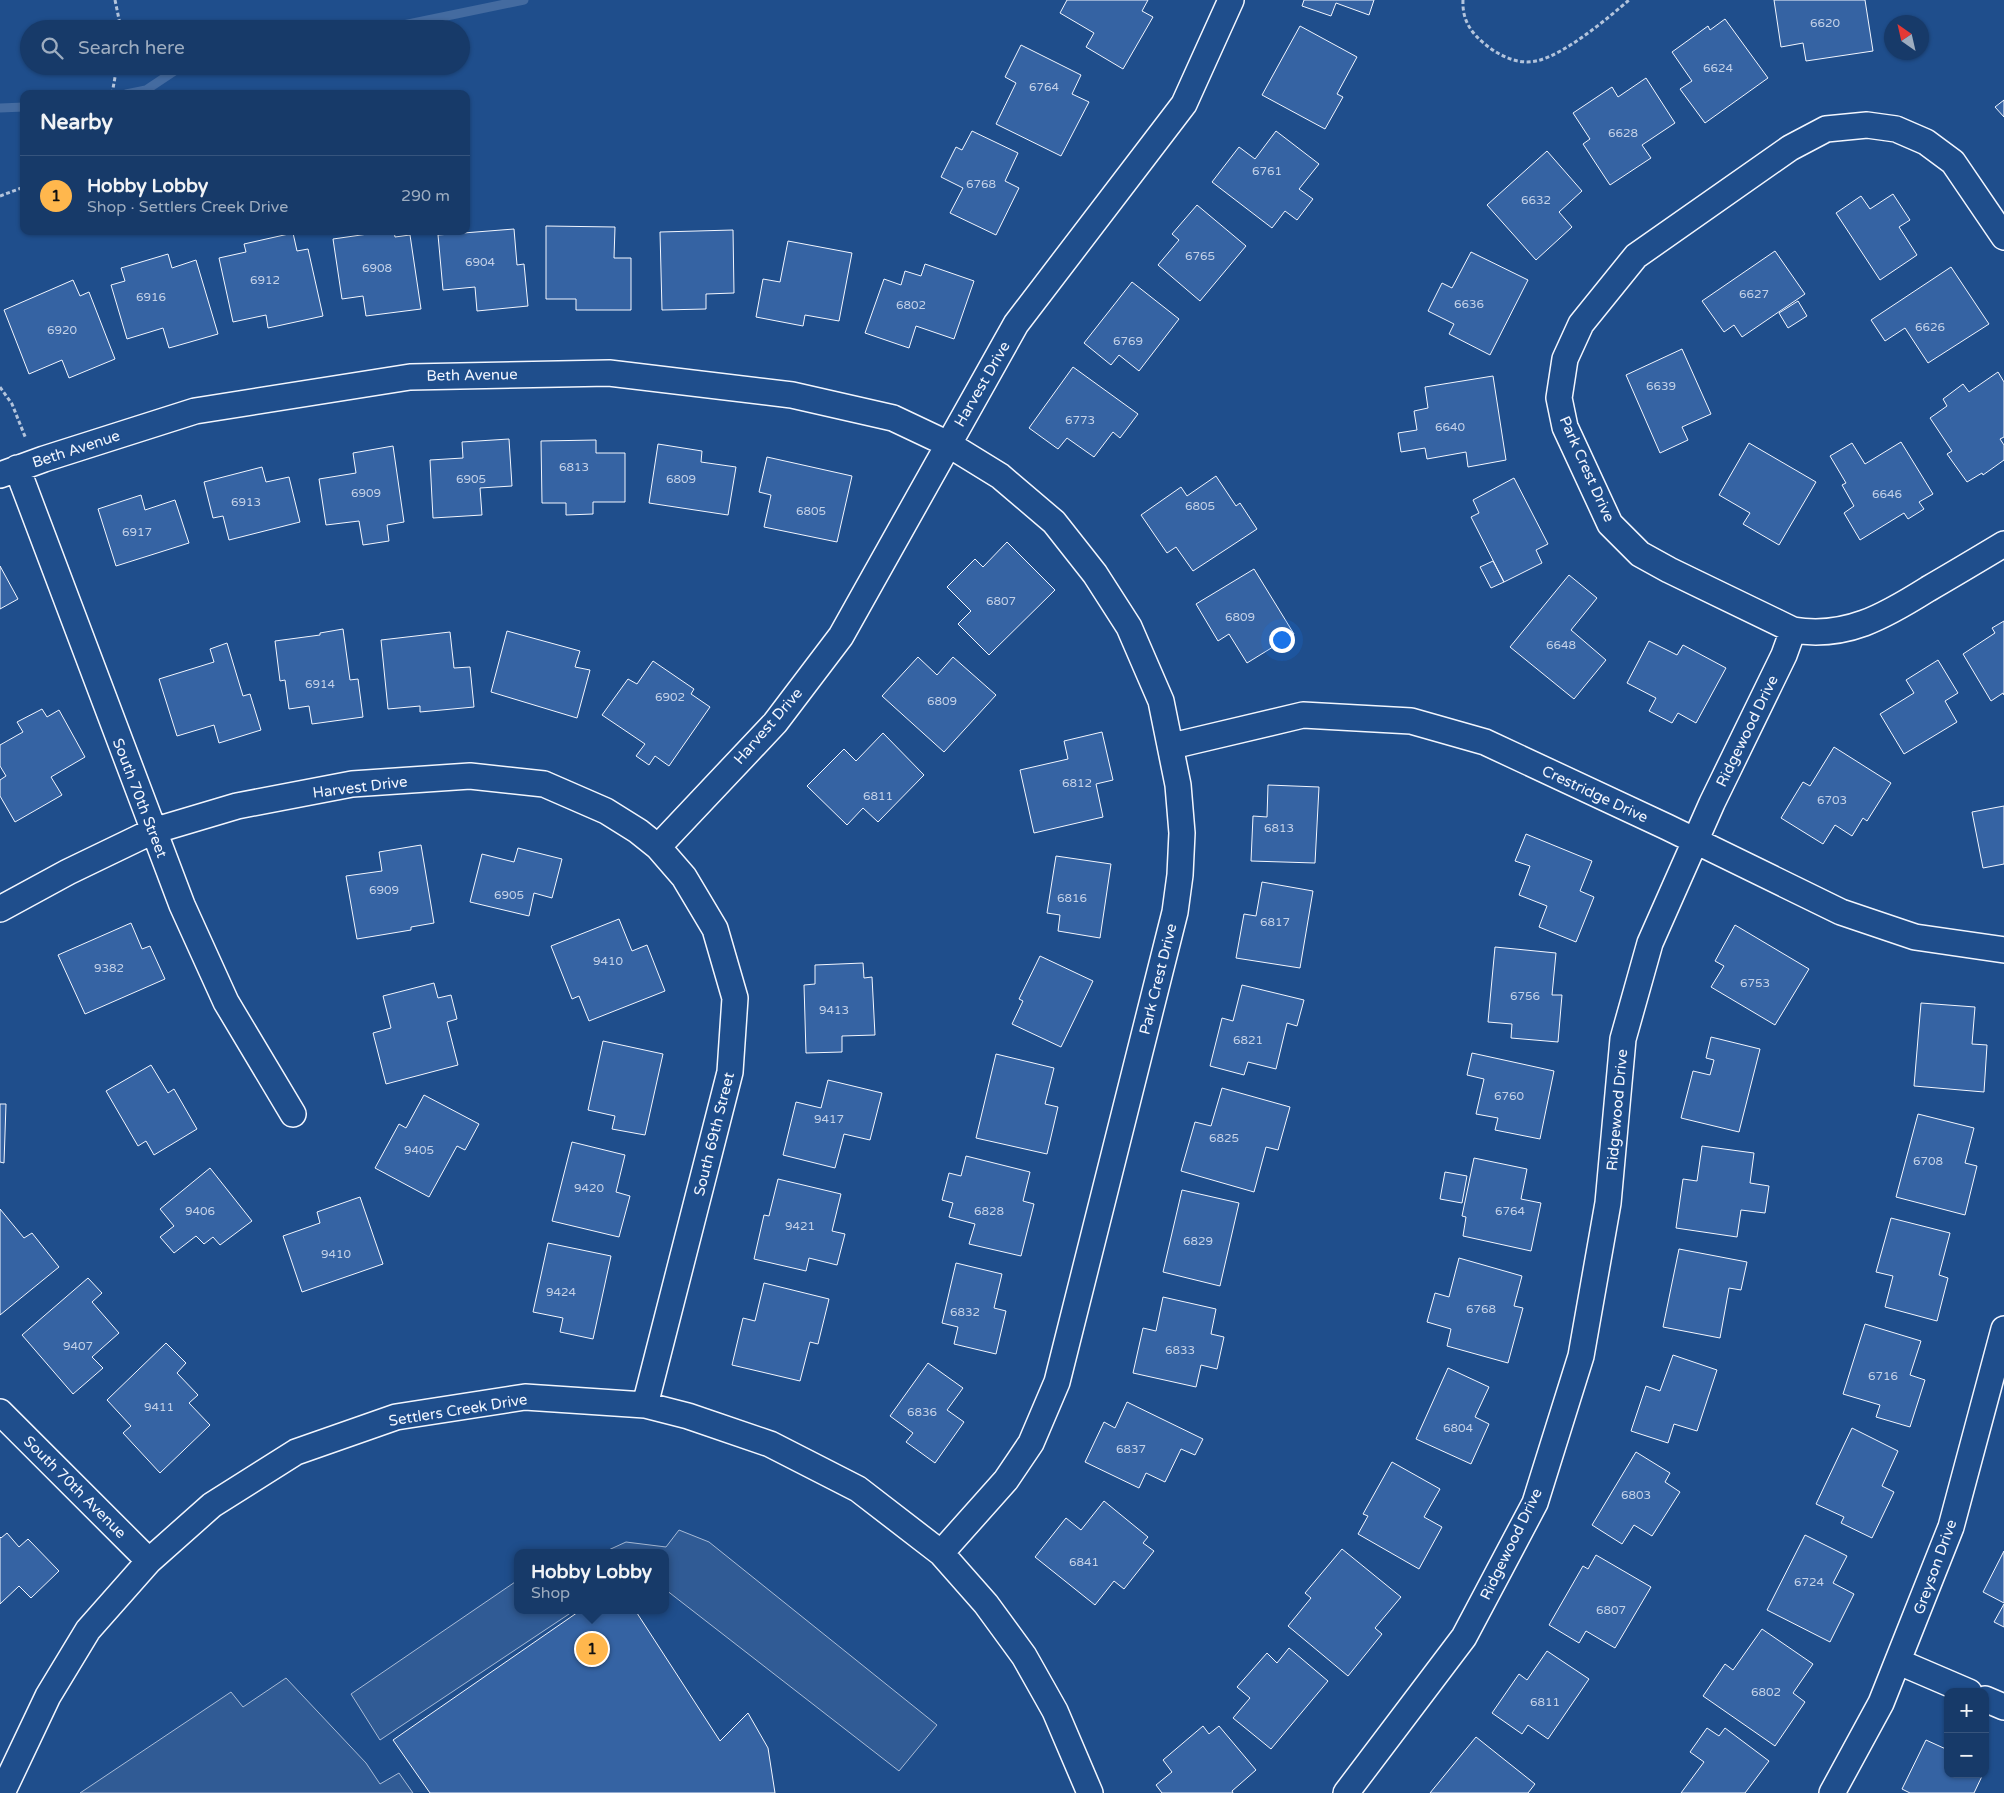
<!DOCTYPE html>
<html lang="en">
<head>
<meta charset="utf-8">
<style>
	body { margin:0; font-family:"Varela Round",sans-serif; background:#244571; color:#f1f3f6 }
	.controls { position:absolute; right:15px; bottom:15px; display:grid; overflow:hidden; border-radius:10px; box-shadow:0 1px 4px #0004 }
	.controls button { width:45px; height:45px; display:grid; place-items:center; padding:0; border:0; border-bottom:1px solid #36547d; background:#173a69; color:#f1f3f6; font:25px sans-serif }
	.compass { position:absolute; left:1884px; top:15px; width:45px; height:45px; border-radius:50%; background:#173a69; box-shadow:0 1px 4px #0004; rotate:326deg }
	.you { position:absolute; left:1281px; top:639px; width:18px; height:18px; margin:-12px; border:4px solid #fff; border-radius:50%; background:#1a73e8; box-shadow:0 0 0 8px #1a73e833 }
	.badge { display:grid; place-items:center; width:32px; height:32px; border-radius:50%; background:#ffb74d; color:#111; font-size:16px; font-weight:700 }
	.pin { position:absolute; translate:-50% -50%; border:2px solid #fff; box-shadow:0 1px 5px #0006 }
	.popup { position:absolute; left:514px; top:1549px; width:155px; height:65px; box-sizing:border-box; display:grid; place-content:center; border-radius:10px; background:#173a69; filter:drop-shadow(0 1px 4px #0005); font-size:16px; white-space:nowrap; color:#9eadc0 }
	.popup b { font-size:19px; color:#f1f3f6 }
	.popup::after { content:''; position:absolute; left:50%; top:100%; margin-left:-10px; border:10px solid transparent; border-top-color:#173a69 }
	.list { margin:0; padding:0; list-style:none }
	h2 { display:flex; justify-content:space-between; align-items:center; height:65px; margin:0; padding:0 20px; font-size:21px }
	h2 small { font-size:16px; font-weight:400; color:#9eadc0 }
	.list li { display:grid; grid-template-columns:32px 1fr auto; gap:15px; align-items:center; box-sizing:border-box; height:80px; padding:0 20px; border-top:1px solid #36547d }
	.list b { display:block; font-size:19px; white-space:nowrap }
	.list p { margin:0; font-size:16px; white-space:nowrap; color:#9eadc0 }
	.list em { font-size:16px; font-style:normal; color:#9eadc0 }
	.icon { flex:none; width:28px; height:28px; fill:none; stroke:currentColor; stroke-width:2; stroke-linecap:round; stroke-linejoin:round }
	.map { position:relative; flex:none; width:2004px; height:1793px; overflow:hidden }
	.search { position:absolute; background:#173a69; box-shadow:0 1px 4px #0004; left:20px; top:20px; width:450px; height:55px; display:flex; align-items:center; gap:12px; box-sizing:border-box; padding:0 18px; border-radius:28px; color:#9eadc0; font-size:19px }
	.panel { position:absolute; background:#173a69; box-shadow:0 1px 4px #0004; left:20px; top:90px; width:450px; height:145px; border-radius:10px }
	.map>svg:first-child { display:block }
</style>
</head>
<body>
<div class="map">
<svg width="2004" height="1793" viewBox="0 0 2004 1793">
	<rect width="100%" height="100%" fill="#1f4e8c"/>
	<!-- built -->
	<path fill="#305b95" stroke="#a8bbd7" d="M679 1530 709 1542 937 1725 899 1771 666 1590V1553H602L626 1542 666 1547Z
		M518 1580V1610H575L380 1740 351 1694Z
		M286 1678 366 1763 380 1784 399 1773 413 1793H80L231 1692 243 1707Z"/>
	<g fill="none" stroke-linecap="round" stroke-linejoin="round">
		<!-- stream -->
		<path stroke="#446ba0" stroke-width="9" d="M384 29 524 0
			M126 94 146 90 176 70 194 66
			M0 108 24 107"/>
	</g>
	<!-- building -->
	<path fill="#3563a3" stroke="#f2f6ff" d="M1067 0H1148L1142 11 1153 17 1123 69 1086 47 1094 33 1060 13Z
		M1304 0H1374L1369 15 1336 3 1331 16 1302 6Z
		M1774 0H1865L1873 51 1806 61 1803 43 1781 47Z
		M1725 19 1768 78 1705 123 1680 89 1692 81 1672 52 1708 26 1710 30Z
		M1300 26 1357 57 1337 94 1343 97 1325 129 1262 95Z
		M1021 45 1081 75 1072 94 1089 102 1061 156 996 124 1016 83 1005 77Z
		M1646 78 1675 123 1642 145 1651 158 1610 185 1583 144 1590 139 1573 113 1612 87 1618 97Z
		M2004 100V117L1995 107Z
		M972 131 1018 153 1005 181 1019 188 996 235 950 213 963 188 941 177 956 147 962 150Z
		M1276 131 1319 164 1299 189 1313 199 1297 220 1285 211 1272 228 1212 182 1239 147 1255 159Z
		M1547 151 1582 191 1559 212 1572 227 1536 260 1487 205Z
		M1893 194 1910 220 1899 227 1917 255 1880 280 1836 213 1861 196 1870 209Z
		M1197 205 1246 246 1200 301 1158 265 1179 240 1172 234Z
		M546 226 615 227 614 258H631V310H576V299H546Z
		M514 229 517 265 524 264 528 306 477 311 475 287 443 290 438 235Z
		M733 230 734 293 706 294V309L662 310 660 232Z
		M389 231H394L395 237 410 235 421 309 366 316 363 296 342 299 333 239Z
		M293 233 297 251 308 249 323 316 268 328 266 315 233 322 219 258 246 252 244 244Z
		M788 241 852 253 839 321 805 315 803 326 756 317 763 279 780 282Z
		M1775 251 1805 294 1742 337 1734 325 1724 332 1702 301Z
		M1471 252 1528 280 1490 355 1449 334 1454 324 1428 311 1442 283 1452 288Z
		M168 254 172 268 196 260 218 334 169 348 163 328 127 339 111 285 125 281 121 268Z
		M925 264 974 281 954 339 916 326 909 348 865 333 884 279 901 285 905 271 921 276Z
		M1951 267 1989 324 1928 363 1905 328 1885 341 1871 320Z
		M73 280 80 296 89 292 115 359 69 378 62 360 29 374 4 310Z
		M1132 282 1179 319 1139 371 1119 355 1111 365 1084 343Z
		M1798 301 1807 316 1788 328 1779 313Z
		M1682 349 1711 414 1682 427 1688 440 1660 453 1626 375Z
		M1073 367 1138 414 1120 438 1113 432 1094 457 1067 438 1058 449 1029 428Z
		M1998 372 2004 382V437L2000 439 2004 445V460L1983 475 1982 473 1967 482 1947 454 1952 451 1930 418 1947 406 1943 399 1963 384 1969 392Z
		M1493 376 1506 460 1468 467 1466 452 1427 459 1425 448 1401 452 1398 433 1417 430 1414 411 1428 408 1425 387Z
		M509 439 512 486 480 488 482 515 433 518 430 460 463 458 462 442Z
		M596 440V453H625V502H593V514L566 515V503H542L541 441Z
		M1901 442 1933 494 1919 502 1924 509 1908 519 1904 513 1860 540 1844 513 1854 506 1842 485 1846 483 1830 456 1852 443 1865 464Z
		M1749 443 1816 482 1779 545 1743 524 1750 513 1719 495Z
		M658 444 702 451 701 462 736 467 728 515 649 503Z
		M393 446 404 522 387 525 389 541 363 545 359 521 326 525 319 479 356 473 353 453Z
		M767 457 852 476 837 542 764 527 771 495 759 492Z
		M262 467 266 482 289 477 300 522 229 540 223 516 213 518 204 482Z
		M1216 476 1236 506 1240 503 1257 529 1193 571 1176 547 1167 553 1141 515 1181 487 1187 496Z
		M1514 478 1548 544 1536 550 1542 563 1504 582 1471 517 1479 513 1473 500Z
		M141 495 145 510 175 500 189 543 116 566 98 509Z
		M1007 542 1055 590 989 655 958 624 971 611 947 587 975 559 983 567Z
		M1493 561 1504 582 1491 588 1480 567Z
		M0 566 18 599 0 609Z
		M1254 569 1294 634 1247 663 1229 634 1218 641 1196 604Z
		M1569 575 1597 598 1571 630 1606 660 1574 699 1510 647Z
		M2004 621V695L2003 693 1991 701 1963 654 1995 633 1992 628Z
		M343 629 350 680 358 679 363 717 312 724 309 706 289 709 285 680 280 681 275 641 320 635V633Z
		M507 631 580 651 575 667 590 670 577 718 491 692Z
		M450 632 454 668 470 667 474 707 420 712V706L388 709 381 640Z
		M1649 641 1677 655 1683 645 1726 668 1696 723 1678 713 1672 723 1649 711 1656 698 1627 683Z
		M227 643 243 696 250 694 261 730 219 743 214 725 177 736 159 679 214 662 210 649Z
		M918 657 937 675 953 657 996 695 944 752 882 696Z
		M1938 660 1958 693 1945 701 1957 722 1904 754 1880 714 1914 693 1906 680Z
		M653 661 694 689 691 694 710 707 669 766 655 756 649 765 636 756 645 744 602 715 628 679 637 684Z
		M42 709 47 717 59 710 85 757 51 777 62 795 15 822 0 796V780L6 776 0 766V745L23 732 17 722Z
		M1102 732 1113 780 1096 784 1103 817 1034 833 1020 770 1068 759 1064 741Z
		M883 733 924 775 878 822 863 808 847 825 807 786 844 749 856 761Z
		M1834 747 1891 783 1867 821 1863 818 1852 836 1835 825 1823 844 1781 818 1803 782 1810 786Z
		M1268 785 1319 787 1315 863 1251 861 1253 816 1267 817Z
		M2004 806V864L1983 868 1972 812Z
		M1526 834 1592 861 1580 891 1594 897 1576 942 1539 927 1547 906 1519 895 1530 866 1515 861Z
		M421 845 434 923 411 927V930L357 939 346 876 382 871 379 852Z
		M518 848 562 859 552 898 534 893 529 916 470 902 482 854 514 862Z
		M1056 856 1111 864 1100 938 1058 931 1060 915 1047 913Z
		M1262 882 1313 891 1300 968 1236 958 1244 914 1256 916Z
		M619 919 632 951 647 945 665 991 589 1021 579 996 572 999 551 946Z
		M131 923 142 949 150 946 165 979 85 1014 58 955Z
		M1735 925 1809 969 1775 1025 1711 987 1724 966 1715 961Z
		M1495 947 1556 953 1552 995H1562L1558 1042 1511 1038 1512 1024 1488 1022Z
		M1040 956 1093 981 1061 1047 1012 1024 1023 1001 1019 999Z
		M863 963 864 978 872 977 875 1035 842 1036V1052L806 1053 804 985 815 984V965Z
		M434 983 438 998 451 995 457 1019 447 1022 458 1065 386 1084 373 1033 391 1028 383 996Z
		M1242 985 1304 1000 1297 1026 1287 1023 1276 1069 1248 1062 1244 1075 1210 1066 1222 1018 1233 1021Z
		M1921 1003 1975 1007 1972 1044 1987 1045 1984 1092 1914 1086Z
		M1711 1037 1760 1049 1739 1132 1681 1118 1693 1071 1710 1075 1714 1060 1706 1058Z
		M603 1041 663 1054 645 1135 612 1129 615 1116 588 1110Z
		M1472 1053 1554 1071 1540 1139 1495 1130 1498 1118 1476 1114 1484 1079 1467 1075Z
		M996 1054 1054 1068 1045 1104 1058 1107 1047 1154 976 1138Z
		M151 1065 168 1093 174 1089 197 1129 154 1155 146 1141 138 1146 106 1091Z
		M828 1080 882 1093 870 1140 844 1134 835 1168 783 1155 796 1102 821 1108Z
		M1222 1088 1290 1107 1278 1150 1266 1147 1254 1192 1181 1171 1195 1122 1211 1126Z
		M424 1095 479 1124 465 1150 457 1146 429 1197 375 1168 399 1124 406 1128Z
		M0 1104H6L4 1163 0 1162Z
		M1918 1114 1974 1128 1965 1163 1977 1166 1965 1215 1896 1197Z
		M572 1142 625 1155 616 1192 630 1196 619 1237 552 1221Z
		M1702 1146 1754 1153 1750 1183 1769 1186 1765 1213 1741 1210 1737 1237 1676 1228 1683 1179 1697 1181Z
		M966 1156 1030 1172 1023 1201 1034 1204 1021 1256 969 1244 975 1224 949 1217 953 1203 942 1200 949 1173 961 1176Z
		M1474 1158 1527 1169 1521 1199 1541 1203 1531 1251 1463 1236 1466 1217 1462 1216Z
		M210 1168 252 1221 220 1245 213 1237 204 1244 196 1236 174 1253 160 1237 174 1226 160 1209Z
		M1445 1172 1467 1176 1462 1203 1440 1199Z
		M778 1179 841 1194 832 1231 845 1234 837 1265 809 1258 806 1271 754 1259 764 1215 769 1216Z
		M1182 1190 1239 1203 1220 1286 1163 1272Z
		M360 1197 383 1264 302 1292 283 1236 320 1223 317 1212Z
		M0 1209 24 1238 32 1233 59 1267 0 1315Z
		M1891 1218 1950 1233 1939 1275 1948 1278 1937 1321 1885 1307 1893 1276 1876 1272Z
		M548 1243 611 1256 593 1339 560 1332 563 1318 533 1312Z
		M1679 1249 1747 1262 1741 1290 1729 1288 1720 1338 1663 1327Z
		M1459 1258 1522 1276 1514 1306 1523 1308 1508 1363 1447 1346 1451 1329 1427 1322 1435 1293 1449 1297Z
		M956 1263 1002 1274 994 1308 1006 1311 996 1354 954 1344 958 1327 942 1323Z
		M88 1278 102 1293 92 1302 119 1333 92 1357 103 1368 73 1394 22 1335Z
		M764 1283 829 1299 818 1344 810 1342 800 1381 732 1365 743 1318 755 1321Z
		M1163 1297 1216 1309 1211 1334 1224 1337 1217 1369 1201 1365 1196 1387 1133 1373 1143 1328 1156 1331Z
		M1865 1324 1921 1341 1910 1375 1925 1380 1910 1427 1876 1417 1880 1405 1843 1394Z
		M166 1343 186 1363 177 1373 198 1395 189 1403 210 1425 160 1473 123 1433 131 1426 107 1400Z
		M1673 1355 1717 1370 1697 1431 1674 1424 1668 1443 1631 1431 1646 1386 1660 1391Z
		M928 1363 963 1388 947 1410 964 1422 935 1463 906 1442 913 1433 890 1416Z
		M1448 1368 1489 1387 1475 1417 1489 1424 1471 1464 1416 1439Z
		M1127 1402 1203 1439 1195 1455 1181 1449 1165 1482 1146 1473 1139 1488 1085 1462 1104 1422 1115 1428Z
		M1852 1428 1898 1451 1882 1486 1894 1492 1872 1538 1841 1523 1844 1517 1816 1504Z
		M1636 1452 1670 1473 1665 1482 1680 1492 1652 1536 1634 1525 1622 1544 1592 1525Z
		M1392 1462 1440 1489 1424 1517 1442 1527 1419 1569 1358 1534 1368 1516 1363 1514Z
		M1104 1501 1148 1537 1143 1543 1154 1551 1124 1589 1114 1581 1095 1605 1035 1557 1066 1518 1081 1530Z
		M7 1533 19 1547 28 1539 59 1571 31 1598 19 1586 0 1604V1537L1 1538Z
		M1805 1535 1847 1556 1833 1583 1854 1594 1830 1642 1767 1610Z
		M1342 1549 1401 1597 1375 1628 1382 1634 1348 1676 1288 1626 1311 1598 1305 1593Z
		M2004 1551V1603L1983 1592Z
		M1596 1555 1651 1587 1615 1648 1586 1631 1579 1643 1549 1625 1583 1566 1588 1569Z
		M2004 1604V1627L1994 1622Z
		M581 1610H635L720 1741 748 1713 768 1748 775 1793H430L393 1740Z
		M1762 1629 1813 1664 1793 1693 1805 1702 1775 1746 1703 1696 1725 1664 1733 1670Z
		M1289 1648 1328 1681 1271 1749 1233 1718 1250 1698 1237 1687 1267 1653 1277 1663Z
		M1547 1651 1589 1679 1548 1739 1528 1725 1522 1734 1492 1713 1519 1674 1527 1680Z
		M1203 1726 1209 1734 1219 1726 1256 1770 1232 1791 1233 1793H1162L1156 1785 1172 1772 1163 1760Z
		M1707 1728 1719 1736 1725 1728 1769 1761 1745 1793H1681L1704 1762 1690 1752Z
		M1476 1737 1535 1784 1528 1793H1430Z
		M1926 1740 1948 1750V1774H1983L1974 1793H1910L1902 1789Z"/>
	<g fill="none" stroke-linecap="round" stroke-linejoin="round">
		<defs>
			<path id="minor" d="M17 468 182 905 226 1002 293 1114
				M0 475 44 459 195 411 410 377 609 373 792 395 893 418 948 444 1000 476 1054 522 1095 574 1129 627 1161 701 1178 785 1182 833 1180 875 1175 912 1057 1382 1031 1443 1006 1480 941 1553
				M1793 630 1669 570 1640 554 1610 524 1565 427 1559 398 1565 359 1581 324 1636 256 1790 148 1826 129 1867 125 1896 129 1926 142 1953 162 2004 237
				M1172 746 1303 715 1411 721 1485 742 1667 827 1841 912 1915 937 2004 950
				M658 847 775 723 841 636 1016 324 1184 104 1231 0
				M0 909 68 872 153 831 237 806 352 784 470 776 544 784 606 811 638 831 658 847 684 877 715 929 735 998 730 1072 645 1405
				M0 1412 149 1561
				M1899 1662 1969 1692
				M1985 1699 2004 1707
				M2 1793 48 1696 88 1630 149 1561 212 1505 296 1452 396 1417 525 1397 645 1405 688 1416 770 1444 858 1489 941 1553 986 1604 1024 1656 1055 1711 1090 1793
				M1346 1793 1464 1637 1535 1503 1581 1356 1608 1203 1623 1039 1650 943 1712 803 1784 655 1793 630C1846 639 1885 616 1928 589 1954 574 1979 559 2004 544
				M1832 1793 1881 1703 1951 1527 2004 1329"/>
		</defs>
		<!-- minor casing -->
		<use href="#minor" stroke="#f2f6ff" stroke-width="28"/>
		<!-- path -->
		<path stroke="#b3c4dc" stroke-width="3" stroke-dasharray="4 2.5" stroke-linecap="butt" d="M115 0 121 29
			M1463 0C1462 20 1471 33 1486 45 1500 56 1518 65 1536 61 1564 55 1607 19 1629 0
			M112 94 117 66
			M0 196 24 187
			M0 387 12 404 26 439"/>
		<!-- minor -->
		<use href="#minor" stroke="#1f4e8c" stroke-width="25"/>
	</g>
	<g text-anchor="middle" stroke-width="4" stroke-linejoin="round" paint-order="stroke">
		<!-- number labels -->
		<g font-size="12" fill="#c3d1e8">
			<text x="1825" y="27">6620</text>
			<text x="1718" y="72">6624</text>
			<text x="1044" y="91">6764</text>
			<text x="1623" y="137">6628</text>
			<text x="1267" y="175">6761</text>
			<text x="981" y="188">6768</text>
			<text x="1536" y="204">6632</text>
			<text x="1200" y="260">6765</text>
			<text x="480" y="266">6904</text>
			<text x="377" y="272">6908</text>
			<text x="265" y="284">6912</text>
			<text x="1754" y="298">6627</text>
			<text x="151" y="301">6916</text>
			<text x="1469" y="308">6636</text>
			<text x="911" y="309">6802</text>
			<text x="1930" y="331">6626</text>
			<text x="62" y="334">6920</text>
			<text x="1128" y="345">6769</text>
			<text x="1661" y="390">6639</text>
			<text x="1080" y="424">6773</text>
			<text x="1450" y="431">6640</text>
			<text x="574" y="471">6813</text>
			<text x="471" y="483">6905</text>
			<text x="681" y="483">6809</text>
			<text x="366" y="497">6909</text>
			<text x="1887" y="498">6646</text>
			<text x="246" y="506">6913</text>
			<text x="1200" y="510">6805</text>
			<text x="811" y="515">6805</text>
			<text x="137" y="536">6917</text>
			<text x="1001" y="605">6807</text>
			<text x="1240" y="621">6809</text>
			<text x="1561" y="649">6648</text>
			<text x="320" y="688">6914</text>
			<text x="670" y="701">6902</text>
			<text x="942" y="705">6809</text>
			<text x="1077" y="787">6812</text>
			<text x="878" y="800">6811</text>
			<text x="1832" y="804">6703</text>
			<text x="1279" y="832">6813</text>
			<text x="384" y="894">6909</text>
			<text x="509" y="899">6905</text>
			<text x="1072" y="902">6816</text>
			<text x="1275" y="926">6817</text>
			<text x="608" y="965">9410</text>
			<text x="109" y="972">9382</text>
			<text x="1755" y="987">6753</text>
			<text x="1525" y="1000">6756</text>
			<text x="834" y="1014">9413</text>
			<text x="1248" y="1044">6821</text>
			<text x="1509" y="1100">6760</text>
			<text x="829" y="1123">9417</text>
			<text x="1224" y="1142">6825</text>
			<text x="419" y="1154">9405</text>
			<text x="1928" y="1165">6708</text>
			<text x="589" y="1192">9420</text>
			<text x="200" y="1215">9406</text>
			<text x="989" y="1215">6828</text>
			<text x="1510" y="1215">6764</text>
			<text x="800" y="1230">9421</text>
			<text x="1198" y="1245">6829</text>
			<text x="336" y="1258">9410</text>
			<text x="561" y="1296">9424</text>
			<text x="1481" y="1313">6768</text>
			<text x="965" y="1316">6832</text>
			<text x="78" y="1350">9407</text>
			<text x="1180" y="1354">6833</text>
			<text x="1883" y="1380">6716</text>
			<text x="159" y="1411">9411</text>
			<text x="922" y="1416">6836</text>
			<text x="1458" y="1432">6804</text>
			<text x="1131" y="1453">6837</text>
			<text x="1636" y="1499">6803</text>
			<text x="1084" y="1566">6841</text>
			<text x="1809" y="1586">6724</text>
			<text x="1611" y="1614">6807</text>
			<text x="1766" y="1696">6802</text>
			<text x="1545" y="1706">6811</text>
		</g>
		<!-- street labels -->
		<g font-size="15" fill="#f2f6ff" stroke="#1f4e8c">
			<text transform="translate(472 375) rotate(-1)" y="5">Beth Avenue</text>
			<text transform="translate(982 384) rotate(-60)" y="5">Harvest Drive</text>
			<text transform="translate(76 449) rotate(-18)" y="5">Beth Avenue</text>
			<text transform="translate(1587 469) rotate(66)" y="5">Park Crest Drive</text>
			<text transform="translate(768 726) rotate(-49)" y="5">Harvest Drive</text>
			<text transform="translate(1747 731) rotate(-64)" y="5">Ridgewood Drive</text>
			<text transform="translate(360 787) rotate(-7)" y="5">Harvest Drive</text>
			<text transform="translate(1595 794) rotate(25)" y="5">Crestridge Drive</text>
			<text transform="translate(140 798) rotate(69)" y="5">South 70th Street</text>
			<text transform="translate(1158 979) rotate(-76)" y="5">Park Crest Drive</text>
			<text transform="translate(1617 1110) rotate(-85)" y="5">Ridgewood Drive</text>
			<text transform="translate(714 1134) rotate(-76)" y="5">South 69th Street</text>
			<text transform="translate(458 1410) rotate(-9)" y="5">Settlers Creek Drive</text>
			<text transform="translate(75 1487) rotate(45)" y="5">South 70th Avenue</text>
			<text transform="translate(1511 1544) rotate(-64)" y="5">Ridgewood Drive</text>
			<text transform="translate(1935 1567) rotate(-70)" y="5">Greyson Drive</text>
		</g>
	</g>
</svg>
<div class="controls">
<button>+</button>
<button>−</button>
</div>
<svg class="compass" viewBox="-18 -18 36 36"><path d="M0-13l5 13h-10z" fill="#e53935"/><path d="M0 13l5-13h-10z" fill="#9eadc0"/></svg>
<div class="you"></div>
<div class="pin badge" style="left:592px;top:1649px">1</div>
<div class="popup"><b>Hobby Lobby</b>Shop</div>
<div class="search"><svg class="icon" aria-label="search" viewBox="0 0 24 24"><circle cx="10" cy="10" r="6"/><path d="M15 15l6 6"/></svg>Search here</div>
<section class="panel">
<h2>Nearby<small></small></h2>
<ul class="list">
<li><span class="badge">1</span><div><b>Hobby Lobby</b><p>Shop · Settlers Creek Drive</p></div><em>290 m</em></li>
</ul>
</section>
</div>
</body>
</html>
